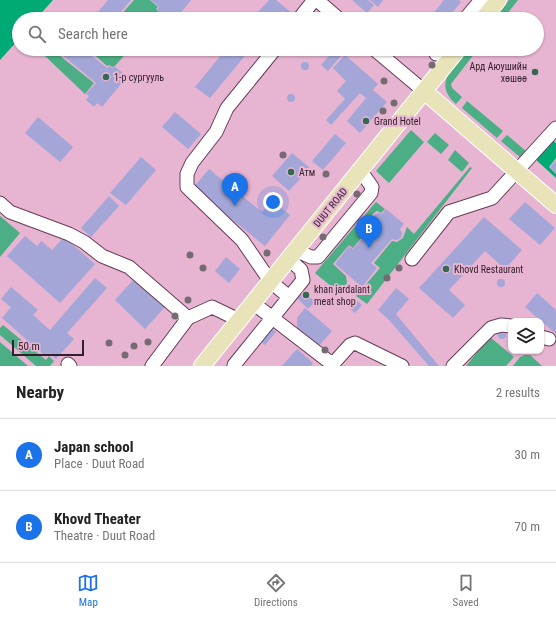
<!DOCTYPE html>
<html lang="en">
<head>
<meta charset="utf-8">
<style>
	body { margin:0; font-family:"Roboto Condensed",sans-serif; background:#f2f2f2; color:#222 }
	.controls { position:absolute; right:12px; bottom:12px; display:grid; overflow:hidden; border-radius:8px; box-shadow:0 1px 3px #0004 }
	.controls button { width:36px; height:36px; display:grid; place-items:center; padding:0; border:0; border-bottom:1px solid #e0e0e0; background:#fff; color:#222; font:20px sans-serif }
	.scale { position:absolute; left:12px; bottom:10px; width:72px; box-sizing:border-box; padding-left:4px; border:2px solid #33202c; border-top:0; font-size:11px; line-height:14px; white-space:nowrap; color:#33202c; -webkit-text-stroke:3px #e7b4d2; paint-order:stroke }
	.you { position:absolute; left:273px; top:202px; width:14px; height:14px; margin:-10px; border:3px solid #fff; border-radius:50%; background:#1a73e8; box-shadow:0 0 0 6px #1a73e833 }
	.badge { display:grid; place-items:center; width:26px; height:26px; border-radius:50%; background:#1a73e8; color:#fff; font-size:13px; font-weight:700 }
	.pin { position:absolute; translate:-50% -33px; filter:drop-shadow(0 1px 2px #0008) }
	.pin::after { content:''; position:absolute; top:21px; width:14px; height:12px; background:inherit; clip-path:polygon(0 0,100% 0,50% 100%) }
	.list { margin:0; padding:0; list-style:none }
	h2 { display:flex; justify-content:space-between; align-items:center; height:52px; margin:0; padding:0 16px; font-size:17px }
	h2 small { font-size:13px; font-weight:400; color:#767676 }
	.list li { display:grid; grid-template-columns:26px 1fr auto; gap:12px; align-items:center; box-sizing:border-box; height:72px; padding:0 16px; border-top:1px solid #e0e0e0 }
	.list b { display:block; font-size:15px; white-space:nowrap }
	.list p { margin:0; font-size:13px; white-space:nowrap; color:#767676 }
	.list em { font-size:13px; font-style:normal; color:#767676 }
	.icon { flex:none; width:22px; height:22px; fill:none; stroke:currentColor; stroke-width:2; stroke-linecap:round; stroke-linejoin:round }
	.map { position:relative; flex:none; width:556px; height:366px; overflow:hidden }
	.search { position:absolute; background:#fff; box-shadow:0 1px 3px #0004; left:12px; right:12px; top:12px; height:44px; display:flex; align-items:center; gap:10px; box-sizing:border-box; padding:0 14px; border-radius:22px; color:#767676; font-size:15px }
	.sheet { height:196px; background:#fff }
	nav { display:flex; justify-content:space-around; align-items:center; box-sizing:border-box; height:56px; border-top:1px solid #e0e0e0; background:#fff; font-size:11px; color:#767676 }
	nav a { display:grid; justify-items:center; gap:2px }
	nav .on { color:#1a73e8 }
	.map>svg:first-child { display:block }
</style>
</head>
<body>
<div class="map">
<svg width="556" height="366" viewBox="0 0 556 366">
	<rect width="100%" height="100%" fill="#e7b4d2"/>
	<!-- green -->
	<path fill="#4cae84" d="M134 0H150L158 7 156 9 159 12 155 19H122L119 17Z
		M509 0H518L503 19H494Z
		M51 49H55L54 51 94 83 85 94 45 56Z
		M92 49H130L115 66 112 67 109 65 107 66 90 51Z
		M469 49H478L451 84 452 88 462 97 456 104C432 83 454 67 469 49Z
		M467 101 503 131 497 138 462 108Z
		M411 130 424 142 389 183 376 171Z
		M435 133 449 145 441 154 427 142Z
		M507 135 527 152 521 158 501 141Z
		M455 150 469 163 462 172 448 160Z
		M470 167 472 168 367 304 356 296 380 268 374 263 392 241 397 242 403 238 407 227 414 234Z
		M376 202 385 209 381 213 377 211C370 215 369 219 371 226L353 248 349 245 333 264 346 276 347 283 338 292 315 273Z
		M0 216 20 233 0 257Z
		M3 325 46 360 49 356 54 361 50 366H36L0 335V328Z
		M490 337 514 357 506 366H466Z
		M0 342 28 366H0Z
		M525 355H530L542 366H513L520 357Z"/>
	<!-- forest -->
	<path fill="#00aa75" d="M0 0H53L36 19H19V39L0 60Z
		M551 139 556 143V158L549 167 556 174V178L534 158Z"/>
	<!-- building -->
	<path fill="#a3a6d7" d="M108 0H131L115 19H92Z
		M151 0H191L176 19H164L158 14 159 12 157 10 159 7Z
		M269 0H276L293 14 289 19H264L257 13Z
		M352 0H368L374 5 367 13Z
		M370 0H383L378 7Z
		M444 0H459L461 2 447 19H429Z
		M55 49H89L87 52 107 68 109 66 112 68 114 66 123 73 121 75 125 79 102 107 97 103 94 107 86 100 89 96 86 94 96 83Z
		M226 49H245L248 52 210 98 195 87Z
		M335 49 346 50 328 71 321 65Z
		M345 55 378 84 373 90 387 102 360 133 347 121 372 91 366 98 360 93 331 125 326 120 345 99 337 91 346 81 333 68Z
		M301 66a4 4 0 1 1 8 0a4 4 0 1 1-8 0Z
		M287 98a4 4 0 1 1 8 0a4 4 0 1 1-8 0Z
		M175 112 201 134 188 149 162 127Z
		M38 117 73 147 60 162 25 133Z
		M335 134 346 143 323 170 312 161Z
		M292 153 310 168 289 191 272 176Z
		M141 157 156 170 126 205 110 193Z
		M556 160V173L550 167Z
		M209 169 262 212 272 200 290 215 265 246 193 188Z
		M109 196 119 206 91 237 81 228Z
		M525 202 555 228 540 245 509 219Z
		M386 209 404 224 400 229 402 233 401 238 396 240 392 239 371 263 377 268 362 287 335 264 349 246 353 249 375 224 372 220 374 215 378 213 382 214Z
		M484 217 522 250 505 269 485 251 449 290 465 305 453 318 419 288Z
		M25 236 37 246 41 241 52 250 64 237 95 264 60 303 7 256Z
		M226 257 240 269 229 283 215 271Z
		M95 278 107 288 67 333 74 339 56 359 49 353 46 357 2 318 11 307 1 299 11 287 38 310 33 315 50 330Z
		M134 279 165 307 145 329 115 300Z
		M497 283a4 4 0 1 1 8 0a4 4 0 1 1-8 0Z
		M396 288 409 299 396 314 439 366H429L389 320 378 310Z
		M302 290 315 302 308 309 296 297Z
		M537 293 556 310V334L525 307Z
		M357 300 362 305 355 313 349 308Z
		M305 308 332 331 318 347 297 328V318Z
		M269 326 276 332 265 345 258 339Z
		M498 335a4 4 0 1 1 8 0a4 4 0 1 1-8 0Z
		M297 349 313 363 311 366H282Z"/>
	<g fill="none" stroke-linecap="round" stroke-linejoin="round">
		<defs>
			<path id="minor" d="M317 0 339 19
				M299 19 314 0
				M465 19 481 0
				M275 49 227 108 216 132 192 163 187 174V187L242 240 270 281 289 297
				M374 49 424 91
				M436 54 441 49
				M0 203 10 212 69 234 84 242 102 256 129 267 188 318
				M295 250 311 257H318L371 193 372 187 360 170
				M412 259 449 212 492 198 556 128
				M253 303 332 364
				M541 337 549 339
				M68 364 70 366
				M234 365 303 280 301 270 288 258
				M152 366 188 318 212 307 239 320
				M331 366 350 345 355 343 402 366
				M453 366 491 328 501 325 511 326"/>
			<path id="major" d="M483 19 498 0
				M424 91 556 205
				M202 366 458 49"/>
		</defs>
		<!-- minor casing -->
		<use href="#minor" stroke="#673c57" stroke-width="15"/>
		<!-- major casing -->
		<use href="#major" stroke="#fff" stroke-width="18"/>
		<!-- minor -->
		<use href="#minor" stroke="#fff" stroke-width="13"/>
		<!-- major -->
		<use href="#major" stroke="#e8e3b9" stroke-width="16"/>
	</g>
	<!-- trees -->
	<g fill="#766b72">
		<circle cx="432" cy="65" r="3.5"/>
		<circle cx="384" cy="81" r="3.5"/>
		<circle cx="394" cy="103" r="3.5"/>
		<circle cx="383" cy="111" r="3.5"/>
		<circle cx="283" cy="155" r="3.5"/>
		<circle cx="326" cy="174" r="3.5"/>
		<circle cx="357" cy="194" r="3.5"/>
		<circle cx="323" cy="237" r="3.5"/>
		<circle cx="267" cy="253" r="3.5"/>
		<circle cx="190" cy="255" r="3.5"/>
		<circle cx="203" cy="268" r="3.5"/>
		<circle cx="399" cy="268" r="3.5"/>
		<circle cx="387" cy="278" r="3.5"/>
		<circle cx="188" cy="300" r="3.5"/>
		<circle cx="175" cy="316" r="3.5"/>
		<circle cx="148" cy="342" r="3.5"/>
		<circle cx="109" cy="343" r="3.5"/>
		<circle cx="134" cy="346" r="3.5"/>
		<circle cx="325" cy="350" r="3.5"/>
		<circle cx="125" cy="355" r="3.5"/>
	</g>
	<!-- markers -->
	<g fill="#326950" stroke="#e7b4d2" stroke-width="1.5">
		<circle cx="535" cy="72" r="4"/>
		<circle cx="106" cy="77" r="4"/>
		<circle cx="366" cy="121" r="4"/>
		<circle cx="291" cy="172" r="4"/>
		<circle cx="446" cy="269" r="4"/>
		<circle cx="306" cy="295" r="4"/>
	</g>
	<g text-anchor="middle" stroke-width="4" stroke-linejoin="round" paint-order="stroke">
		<!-- poi labels -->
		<g font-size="10" fill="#33202c" stroke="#e7b4d2" text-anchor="start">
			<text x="527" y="70" text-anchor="end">Ард Аюушийн<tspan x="527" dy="12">хөшөө</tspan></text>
			<text x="114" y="81">1-р сургууль</text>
			<text x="374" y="125">Grand Hotel</text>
			<text x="299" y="176">Атм</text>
			<text x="454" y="273">Khovd Restaurant</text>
			<text x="314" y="293">khan jardalant<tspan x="314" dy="12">meat shop</tspan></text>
		</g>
		<!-- street labels -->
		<g font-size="10" fill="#33202c" stroke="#e7b4d2">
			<text transform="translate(330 207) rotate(-51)" y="4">DUUT ROAD</text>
		</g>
	</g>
</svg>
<div class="controls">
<button><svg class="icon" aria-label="layers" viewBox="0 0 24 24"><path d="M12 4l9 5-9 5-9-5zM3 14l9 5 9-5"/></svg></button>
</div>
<div class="scale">50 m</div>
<div class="you"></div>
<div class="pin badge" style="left:235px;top:206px">A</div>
<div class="pin badge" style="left:369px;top:248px">B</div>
<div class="search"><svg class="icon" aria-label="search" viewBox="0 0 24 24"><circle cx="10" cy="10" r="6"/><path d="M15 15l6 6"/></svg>Search here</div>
</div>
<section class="sheet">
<h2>Nearby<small>2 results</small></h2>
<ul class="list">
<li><span class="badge">A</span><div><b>Japan school</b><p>Place · Duut Road</p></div><em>30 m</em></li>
<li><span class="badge">B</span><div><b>Khovd Theater</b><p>Theatre · Duut Road</p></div><em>70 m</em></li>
</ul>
</section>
<nav>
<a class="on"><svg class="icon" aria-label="map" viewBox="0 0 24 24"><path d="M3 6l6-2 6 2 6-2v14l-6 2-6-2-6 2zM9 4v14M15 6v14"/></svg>Map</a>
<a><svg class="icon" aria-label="directions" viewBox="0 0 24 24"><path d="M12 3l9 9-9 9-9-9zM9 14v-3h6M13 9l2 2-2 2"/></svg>Directions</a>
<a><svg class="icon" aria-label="saved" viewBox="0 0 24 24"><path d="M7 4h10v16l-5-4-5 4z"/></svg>Saved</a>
</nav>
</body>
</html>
